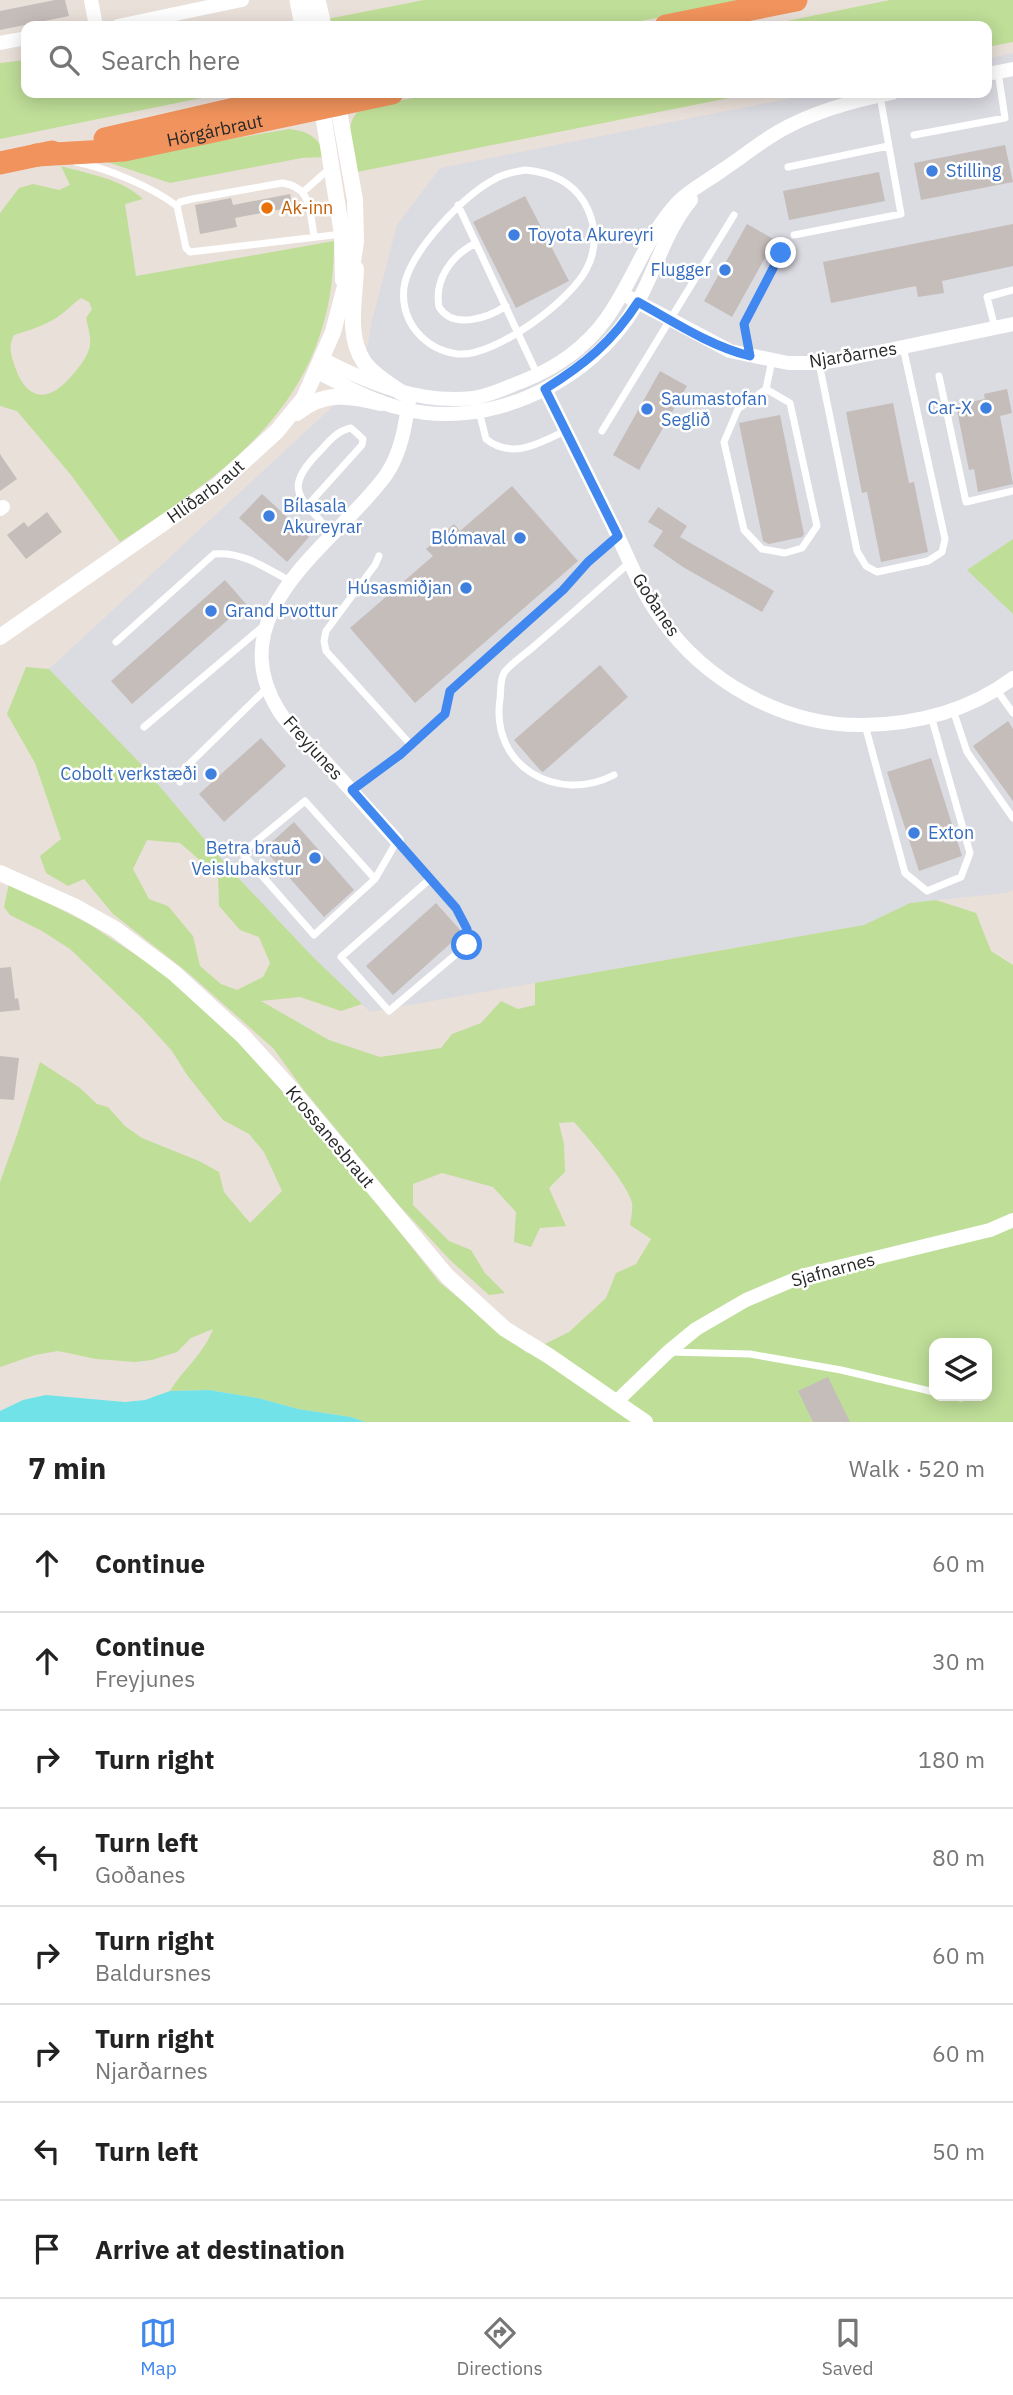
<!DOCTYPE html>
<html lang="en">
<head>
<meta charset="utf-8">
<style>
	body { margin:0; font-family:"IBM Plex Sans",sans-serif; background:#f2f2f2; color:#222 }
	.controls { position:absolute; right:21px; bottom:21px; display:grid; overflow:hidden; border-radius:14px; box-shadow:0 4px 18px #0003 }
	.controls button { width:63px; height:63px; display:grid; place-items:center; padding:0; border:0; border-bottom:2px solid #e0e0e0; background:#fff; color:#222; font:35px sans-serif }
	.stop { position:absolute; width:21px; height:21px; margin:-16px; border:5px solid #4087f0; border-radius:50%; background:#fff }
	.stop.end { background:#4087f0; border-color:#fff; box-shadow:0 2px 7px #0008 }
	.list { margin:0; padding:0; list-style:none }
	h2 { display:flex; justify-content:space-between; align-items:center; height:91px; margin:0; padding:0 28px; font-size:30px }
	h2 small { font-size:23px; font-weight:400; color:#767676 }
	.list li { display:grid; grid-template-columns:46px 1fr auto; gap:21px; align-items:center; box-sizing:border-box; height:98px; padding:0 28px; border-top:2px solid #e0e0e0 }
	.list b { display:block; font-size:26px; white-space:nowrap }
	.list p { margin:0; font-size:23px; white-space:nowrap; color:#767676 }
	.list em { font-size:23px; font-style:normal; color:#767676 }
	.icon { flex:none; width:38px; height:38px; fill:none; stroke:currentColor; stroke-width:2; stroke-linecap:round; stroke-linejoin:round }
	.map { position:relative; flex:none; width:1013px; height:1422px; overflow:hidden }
	.search { position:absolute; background:#fff; box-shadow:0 4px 18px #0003; left:21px; right:21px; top:21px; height:77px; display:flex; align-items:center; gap:18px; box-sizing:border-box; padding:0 24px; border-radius:14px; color:#767676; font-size:26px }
	.sheet { height:875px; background:#fff }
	nav { display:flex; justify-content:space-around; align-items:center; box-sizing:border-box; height:98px; border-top:2px solid #e0e0e0; background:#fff; font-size:19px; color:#767676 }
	nav a { display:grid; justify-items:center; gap:4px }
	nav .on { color:#4087f0 }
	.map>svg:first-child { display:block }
</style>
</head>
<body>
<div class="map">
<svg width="1013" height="1422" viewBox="0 0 1013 1422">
	<rect width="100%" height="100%" fill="#eae0da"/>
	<!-- industrial -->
	<path fill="#dbdbe2" d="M1013 53V890L1005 893 910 903 864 925 370 1012 312 956 228 867 139 762 49 669 331 408 364 366 372 320 397 225 440 168 817 93H987V59Z"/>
	<!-- green -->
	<path fill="#bfde98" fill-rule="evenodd" d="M424 0H744L617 26H328L327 19Z
		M890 0H1013V42L987 47V26H762Z
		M26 60V93H226L0 139V63Z
		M438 93H754L357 172C353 151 341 123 362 108Z
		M289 129C309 131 319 138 327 157L302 158 170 183 95 158 162 151Z
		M61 166C89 174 122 179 143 199L125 204 136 276 334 241C335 394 238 466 120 542L71 475 17 411 0 406V213L19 188 33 184 59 190 70 185ZM81 298 89 302 92 309 86 318C88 327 91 336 90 345 88 356 81 365 74 373 51 402 28 404 15 367 11 356 8 346 14 335 31 330 49 324 63 313 69 308 74 303 81 298Z
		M1013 539V614L967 570Z
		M26 667 49 669 139 762 228 867 312 956 362 1004 341 1011 300 997 261 1001 329 1040 380 1057 441 1048 452 1034 481 1023 501 1001 518 1009 535 1005V983L864 925 910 903 936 900 976 913 991 951 1013 965V1422H365L351 1417 298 1409 258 1398 209 1390 170 1391C184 1368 203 1355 213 1329L191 1338 177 1352 152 1360 135 1362 96 1359 58 1351 35 1355 0 1367V1182L18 1132 40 1062 80 1088 97 1104 108 1107 125 1126 142 1138 199 1161 219 1172 224 1192 250 1223 282 1191 264 1152 249 1134 223 1120 187 1075 172 1051 142 1018 70 949 42 931 10 915 4 907 9 883 89 924 163 973 242 1044 316 1126 440 1283 527 1353 569 1332 606 1298 616 1273 636 1264 651 1239 630 1225C631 1218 633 1209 632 1203 629 1186 587 1136 574 1122L559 1123 564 1144 565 1172 549 1188 566 1226 540 1228 531 1247 514 1242 516 1212 493 1187 442 1173 413 1184V1205L449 1241 471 1250 485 1273 505 1293 489 1295 451 1261 396 1202 303 1089 273 1048 186 971 113 914 84 879 68 886 46 873 40 856 61 839 35 763 7 714ZM147 840 180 843 218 876 219 906 240 930 259 937 270 963 263 977 237 990 221 984 200 966 193 936 168 906 149 899 133 869ZM934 1343H987V1396H934Z"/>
	<!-- water -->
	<path fill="#71e2e8" d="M209 1390 258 1398 298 1409 351 1417 365 1422H0V1411L23 1400 46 1395 125 1402 145 1400 170 1391Z"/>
	<!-- building -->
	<path fill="#c5bdba" d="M55 0H65L69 16 0 30V11Z
		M1005 145 1013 182 921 200 914 163Z
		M879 172 885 201 789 220 783 191Z
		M290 194 293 207 235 218 237 227 200 234 195 205 231 198 233 205Z
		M525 196 569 281 516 308 473 222Z
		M747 224 775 240 732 317 704 301Z
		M1013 224V266L942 281 944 293 918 297 916 286 831 303 823 262Z
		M660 371 687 386 639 470 613 455Z
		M1007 389 1012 413 1000 416 1013 484 978 492 974 469 969 470 956 405 985 399 984 394Z
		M893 403 909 483 914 482 928 552 881 562 867 492 862 493 846 412Z
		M780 415 804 534 802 537 769 544 763 541 739 423Z
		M0 454 17 479 0 491Z
		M512 486 578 561 415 703 350 628 433 556 426 549 454 524 460 531Z
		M262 494 309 537 287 562 239 518Z
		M658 507 687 526 680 537 774 591 762 612 683 567 653 546 663 531 648 522Z
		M47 512 62 532 26 559 7 535 24 522 28 527Z
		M225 580 246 604 132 704 111 681Z
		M600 665 628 697 543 772 540 770 514 740Z
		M1008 721 1013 729V801L973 746Z
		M261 738 286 766 224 822 199 794Z
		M931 758 962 856 919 871 887 772Z
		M294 822 354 890 324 917 264 849Z
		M436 903 461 931V934L393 995 366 966Z
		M11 967 15 999 18 998 20 1010 0 1012V968Z
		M0 1056 19 1058 14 1100 0 1099Z
		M828 1377 850 1422H813L798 1391Z"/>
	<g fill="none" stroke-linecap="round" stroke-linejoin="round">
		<!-- service -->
		<path stroke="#fff" stroke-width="7" d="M914 135 1005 118 998 72
			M76 162C107 168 152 187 177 206
			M788 167 888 146
			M525 170C549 172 571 181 584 202 596 222 598 247 587 268 571 301 495 357 458 354 442 352 427 344 417 332 405 318 401 299 405 282 414 248 464 195 495 179 504 173 515 172 525 170Z
			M303 192 329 169
			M458 205 538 376
			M314 235C309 210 312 187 282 183L192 199 180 202 177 206 186 248 190 252 342 234
			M794 235 901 214 880 96
			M476 243C452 255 434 279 439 307 453 330 488 318 506 306
			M995 328 987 297 1013 290
			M750 355 744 324 781 253
			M819 363 857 551 866 566 877 572 928 561 942 552 945 539 903 347
			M939 376 966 502 1013 491
			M766 389 790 403 817 526 802 548 785 553 762 549 744 530 724 442 738 409 766 389 772 360
			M479 411 486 439C512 460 540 443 565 431
			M602 431 734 215
			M308 505 362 445 363 439 351 428C337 431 330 440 321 450 280 491 301 497 332 534
			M379 556 375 565 326 631 324 641 326 651 411 745
			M116 642 214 554C242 551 266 568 290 581
			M996 689 1013 713
			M953 710 967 752 1013 818
			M865 725 905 873 927 891 961 877 970 853 931 716
			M144 727 266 624
			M614 775C558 804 490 767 500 699 501 692 500 679 504 673 508 666 525 654 532 648 565 620 597 591 629 563
			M180 782 181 772 268 687
			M352 790 411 745 445 714 450 691 563 590 588 562 617 537
			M375 879 305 801 242 853 314 935 375 879 397 841 456 908 467 929V945L389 1011 341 957 430 879
			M669 1352 750 1354 841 1370 934 1392
			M951 1396 961 1398"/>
		<!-- minor -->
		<path stroke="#fff" stroke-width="14" d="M91 0 96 26
			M118 26 242 0
			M0 43 26 38
			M987 74 1013 69
			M630 298 730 351 788 363H819L850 358 1013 324
			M322 359C369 383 418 404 473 398 490 396 507 387 523 381 556 368 585 348 606 319 633 282 646 236 678 202 691 189 706 182 721 171 743 157 763 139 787 127 819 110 857 100 892 93
			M316 371C345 386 373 402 404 409 484 429 578 387 625 322 653 284 661 236 691 200
			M545 389C567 434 589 478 611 522 627 554 639 588 660 617 705 682 784 726 863 725 917 724 970 710 1013 678
			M0 509 3 507
			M397 841C372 813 347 786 322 758 308 743 290 728 279 711 217 611 336 544 386 475 402 452 406 421 410 394
			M616 1402 668 1352 696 1329 746 1300 805 1275 990 1230 1013 1220"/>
		<!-- tertiary -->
		<g stroke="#fff" stroke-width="16">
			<path d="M322 108 342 234 343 280"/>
			<path d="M356 269C355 298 346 336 364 362 373 375 389 384 402 393"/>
			<path d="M297 413C323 391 350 395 381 403"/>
			<path id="s1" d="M0 637 218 485 277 431 304 398 333 332 344 290 352 268 356 242 355 200 338 105"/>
			<path d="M0 873 74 906 115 929 174 973 243 1036 293 1091 447 1276 505 1329 549 1356 645 1422"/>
		</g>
		<!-- secondary -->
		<path stroke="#fff" stroke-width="19" d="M299 0 304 26
			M316 0 322 26"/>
		<!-- trunk -->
		<g stroke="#f0935c" stroke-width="23">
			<path d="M666 26 796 0"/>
			<path d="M105 139 265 102 315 93"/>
			<path id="s2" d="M37 155 124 150 392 93"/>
			<path d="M0 163 52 152"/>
		</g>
	</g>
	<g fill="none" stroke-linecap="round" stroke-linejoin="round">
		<!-- route -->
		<path stroke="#4087f0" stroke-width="9" d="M467 945V929L456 908 352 790 401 754 445 714 450 691 563 590 588 562 618 536 545 389C585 364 612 342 638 302 674 322 710 346 750 356L744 324 781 253"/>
	</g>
	<!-- markers -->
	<g fill="#3f7fe0" stroke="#fff" stroke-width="2.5">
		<circle cx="932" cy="171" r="7"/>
		<circle cx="514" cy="235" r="7"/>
		<circle cx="725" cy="270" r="7"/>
		<circle cx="986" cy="408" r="7"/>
		<circle cx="647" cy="409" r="7"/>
		<circle cx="269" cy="516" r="7"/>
		<circle cx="520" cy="538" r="7"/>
		<circle cx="466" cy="588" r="7"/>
		<circle cx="211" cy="611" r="7"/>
		<circle cx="211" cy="774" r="7"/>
		<circle cx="914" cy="833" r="7"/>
		<circle cx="315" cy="858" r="7"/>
	</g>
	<circle fill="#e8710a" stroke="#fff" stroke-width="2.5" cx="267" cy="208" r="7"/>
	<g text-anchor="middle" stroke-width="5" stroke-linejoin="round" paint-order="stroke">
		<!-- street labels -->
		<g font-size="18" fill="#282828" stroke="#fff">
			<text dy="6" stroke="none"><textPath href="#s2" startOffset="180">Hörgárbraut</textPath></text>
			<text transform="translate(853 355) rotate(-9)" y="6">Njarðarnes</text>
			<text dy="6" stroke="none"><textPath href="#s1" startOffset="252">Hlíðarbraut</textPath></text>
			<text transform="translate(656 605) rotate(57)" y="6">Goðanes</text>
			<text transform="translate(313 748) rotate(48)" y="6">Freyjunes</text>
			<text transform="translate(330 1137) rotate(50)" y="6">Krossanesbraut</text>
			<text transform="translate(833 1270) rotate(-15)" y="6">Sjafnarnes</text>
		</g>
		<!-- shop labels -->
		<g font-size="18" fill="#366cbe" stroke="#fff" text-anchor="start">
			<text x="946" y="177">Stilling</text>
			<text x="528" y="241">Toyota Akureyri</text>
			<text x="711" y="276" text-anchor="end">Flugger</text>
			<text x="661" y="405">Saumastofan<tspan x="661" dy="21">Seglið</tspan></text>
			<text x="972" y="414" text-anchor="end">Car-X</text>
			<text x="283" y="512">Bílasala<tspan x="283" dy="21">Akureyrar</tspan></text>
			<text x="506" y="544" text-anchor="end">Blómaval</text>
			<text x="452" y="594" text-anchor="end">Húsasmiðjan</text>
			<text x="225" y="617">Grand Þvottur</text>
			<text x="197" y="780" text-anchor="end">Cobolt verkstæði</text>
			<text x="928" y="839">Exton</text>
			<text x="301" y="854" text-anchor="end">Betra brauð<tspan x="301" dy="21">Veislubakstur</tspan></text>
		</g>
		<!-- food labels -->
		<g font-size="18" fill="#c56008" stroke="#fff" text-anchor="start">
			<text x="281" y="214">Ak-inn</text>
		</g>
	</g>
</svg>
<div class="controls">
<button><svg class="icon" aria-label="layers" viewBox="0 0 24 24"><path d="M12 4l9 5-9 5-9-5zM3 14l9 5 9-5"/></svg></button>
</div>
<div class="stop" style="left:467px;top:945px"></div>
<div class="stop end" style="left:781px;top:253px"></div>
<div class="search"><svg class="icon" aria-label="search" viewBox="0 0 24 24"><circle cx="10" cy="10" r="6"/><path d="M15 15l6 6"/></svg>Search here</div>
</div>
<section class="sheet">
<h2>7 min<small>Walk · 520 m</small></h2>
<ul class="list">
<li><svg class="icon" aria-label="ahead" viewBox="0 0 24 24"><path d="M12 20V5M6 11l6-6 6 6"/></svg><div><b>Continue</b></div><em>60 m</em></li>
<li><svg class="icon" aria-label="ahead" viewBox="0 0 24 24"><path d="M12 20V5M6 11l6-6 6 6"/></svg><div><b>Continue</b><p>Freyjunes</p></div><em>30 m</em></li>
<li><svg class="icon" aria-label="right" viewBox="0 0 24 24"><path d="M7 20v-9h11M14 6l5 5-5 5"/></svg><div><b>Turn right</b></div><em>180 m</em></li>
<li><svg class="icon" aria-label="left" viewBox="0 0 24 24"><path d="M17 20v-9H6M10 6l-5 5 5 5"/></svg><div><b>Turn left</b><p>Goðanes</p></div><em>80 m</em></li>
<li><svg class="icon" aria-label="right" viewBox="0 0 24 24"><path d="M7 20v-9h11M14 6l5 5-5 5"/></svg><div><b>Turn right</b><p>Baldursnes</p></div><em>60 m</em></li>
<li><svg class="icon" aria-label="right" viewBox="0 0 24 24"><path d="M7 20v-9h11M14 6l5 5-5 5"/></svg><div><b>Turn right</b><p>Njarðarnes</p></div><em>60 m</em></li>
<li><svg class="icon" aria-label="left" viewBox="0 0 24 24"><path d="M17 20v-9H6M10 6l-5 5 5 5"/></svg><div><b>Turn left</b></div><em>50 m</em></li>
<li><svg class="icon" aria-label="arrive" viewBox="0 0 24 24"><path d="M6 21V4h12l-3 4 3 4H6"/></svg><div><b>Arrive at destination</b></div></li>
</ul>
</section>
<nav>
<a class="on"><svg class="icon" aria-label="map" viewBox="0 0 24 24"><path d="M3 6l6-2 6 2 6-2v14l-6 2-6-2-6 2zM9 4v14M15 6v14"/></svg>Map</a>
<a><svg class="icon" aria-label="directions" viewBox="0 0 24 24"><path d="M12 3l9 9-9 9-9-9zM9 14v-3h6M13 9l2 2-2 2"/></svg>Directions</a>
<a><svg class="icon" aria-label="saved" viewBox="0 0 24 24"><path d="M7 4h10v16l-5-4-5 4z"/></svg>Saved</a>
</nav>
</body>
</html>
